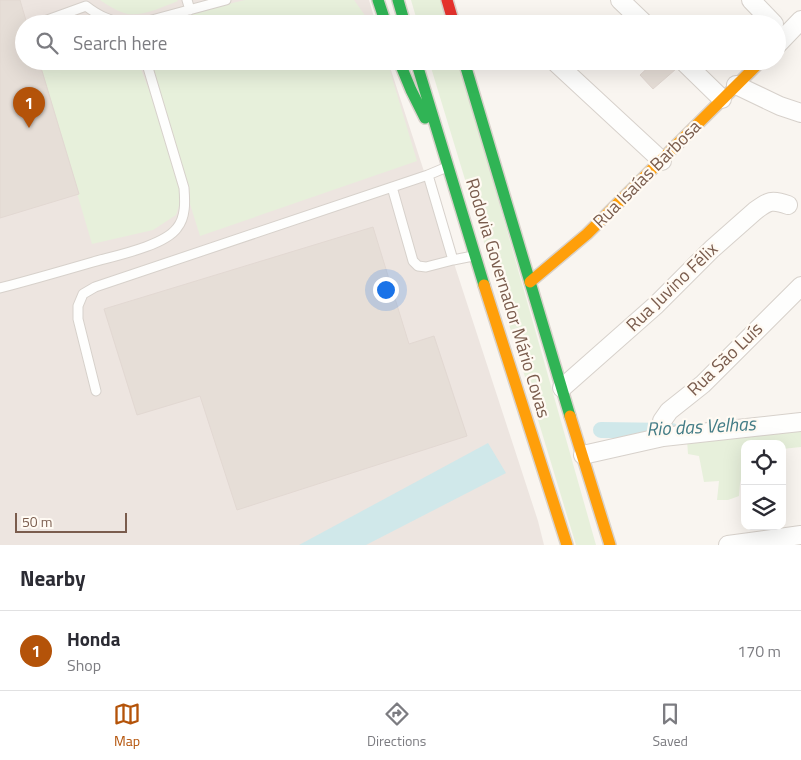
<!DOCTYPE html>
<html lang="en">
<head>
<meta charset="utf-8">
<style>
	body { margin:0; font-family:"Titillium Web",sans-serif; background:#f7f7f7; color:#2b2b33 }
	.controls { position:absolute; right:15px; bottom:15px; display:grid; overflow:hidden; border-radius:10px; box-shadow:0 5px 20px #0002 }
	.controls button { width:45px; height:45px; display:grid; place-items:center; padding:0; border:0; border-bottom:1px solid #e1e1e2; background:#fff; color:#2b2b33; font:25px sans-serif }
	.scale { position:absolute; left:15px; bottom:12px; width:112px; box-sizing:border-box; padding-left:5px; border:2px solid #7a5c4d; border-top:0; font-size:14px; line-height:18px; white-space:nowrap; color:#7a5c4d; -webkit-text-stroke:4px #fffaf3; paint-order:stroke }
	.you { position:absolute; left:385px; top:289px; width:18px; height:18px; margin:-12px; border:4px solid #fff; border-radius:50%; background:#1a73e8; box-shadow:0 0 0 8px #1a73e833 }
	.badge { display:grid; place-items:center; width:32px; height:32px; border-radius:50%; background:#b45309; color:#fff; font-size:16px; font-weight:700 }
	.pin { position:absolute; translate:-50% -41px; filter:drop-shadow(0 1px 2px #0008) }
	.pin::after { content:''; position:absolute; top:26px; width:18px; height:15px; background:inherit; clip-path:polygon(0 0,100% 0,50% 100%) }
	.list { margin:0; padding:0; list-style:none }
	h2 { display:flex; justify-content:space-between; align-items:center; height:65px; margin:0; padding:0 20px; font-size:21px }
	h2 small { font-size:16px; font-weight:400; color:#7c7c81 }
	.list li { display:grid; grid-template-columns:32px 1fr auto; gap:15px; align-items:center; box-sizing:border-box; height:80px; padding:0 20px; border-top:1px solid #e1e1e2 }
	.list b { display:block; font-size:19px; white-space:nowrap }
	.list p { margin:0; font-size:16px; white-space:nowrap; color:#7c7c81 }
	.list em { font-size:16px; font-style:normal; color:#7c7c81 }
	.icon { flex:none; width:28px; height:28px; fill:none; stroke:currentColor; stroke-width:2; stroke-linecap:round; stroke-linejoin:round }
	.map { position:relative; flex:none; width:801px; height:545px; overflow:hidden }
	.search { position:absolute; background:#fff; box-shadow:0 5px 20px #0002; left:15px; right:15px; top:15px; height:55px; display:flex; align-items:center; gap:12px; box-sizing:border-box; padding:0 18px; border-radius:28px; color:#7c7c81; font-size:19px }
	.sheet { height:145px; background:#fff }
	nav { display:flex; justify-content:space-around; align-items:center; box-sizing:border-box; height:70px; border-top:1px solid #e1e1e2; background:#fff; font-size:14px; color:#7c7c81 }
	nav a { display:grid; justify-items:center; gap:2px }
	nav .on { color:#b45309 }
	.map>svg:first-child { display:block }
</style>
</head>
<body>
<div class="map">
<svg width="801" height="545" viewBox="0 0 801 545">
	<rect width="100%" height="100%" fill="#f9f5f0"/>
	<!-- industrial -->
	<path fill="#ede5e0" d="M0 0H369L376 24H24V61H388L538 521 544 545H0Z"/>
	<!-- green -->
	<path fill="#e7f0db" d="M100 0H177L178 1C162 7 145 16 128 14 118 12 109 6 100 0Z
		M245 0H354L371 24H169L182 15Z
		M411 0H441L448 24H418Z
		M38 61H138L181 175 146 61H387L417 161 200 236 185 188 176 215 153 230 92 244Z
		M429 61H459L596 545H576Z
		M801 428V447L782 449V444H745V465L740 483 739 496 728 500H717L719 481 704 482 699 456 688 454 687 440Z"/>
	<!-- water -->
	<path fill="#d0e8ea" d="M488 443 506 473 366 545H299Z"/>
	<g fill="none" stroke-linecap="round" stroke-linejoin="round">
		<!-- canal -->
		<path stroke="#d0e8ea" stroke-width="16" d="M601 430 672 431"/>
	</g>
	<!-- building -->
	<path fill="#e6ded7" stroke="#e2d8d2" d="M0 0H20L27 24H24V61H39L79 194 0 218Z
		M655 61H673L676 69 653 89 640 75Z
		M373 227 409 344 434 336 467 436 237 510 200 396 137 415 104 309Z"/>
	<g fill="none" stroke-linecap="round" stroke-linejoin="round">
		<defs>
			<path id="lane" d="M187 0 190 10
				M39 23 86 6C100 17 111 21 129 24
				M137 24 226 0
				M447 167 428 175 453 260 473 256
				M392 187 413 261 418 266 426 267 453 260
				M0 288C31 280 62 271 93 262 114 256 164 246 177 228 186 217 185 201 184 188L146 61
				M96 391 78 319V306L83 294 95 287 428 175"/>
			<path id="street" d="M620 0 645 24
				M751 0 774 24
				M777 45 801 20
				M554 61 662 161
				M683 61 722 99
				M736 85 780 106 801 113
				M562 388 656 305 712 249 755 211C768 201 772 199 788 205
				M663 437 662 421 669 411 703 384 801 286
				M583 455 663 437 801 422
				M728 545 801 535"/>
			<path id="fast" d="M378 0 386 24
				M398 0 405 24
				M399 61 411 90 425 118
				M416 61 484 285
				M464 61 570 416"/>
			<path id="slow" d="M530 282 587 234 761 61
				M484 285 567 545
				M570 416 610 545"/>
			<path id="jam" d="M447 0 454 24"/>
		</defs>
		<!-- lane casing -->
		<use href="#lane" stroke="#d7d1cb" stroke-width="11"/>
		<!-- street casing -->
		<use href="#street" stroke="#d7d1cb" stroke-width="20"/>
		<!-- fast casing -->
		<use href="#fast" stroke="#d9d2cb" stroke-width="14"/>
		<!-- slow casing -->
		<use href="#slow" stroke="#d9d2cb" stroke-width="14"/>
		<!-- jam casing -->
		<use href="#jam" stroke="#d9d2cb" stroke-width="14"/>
		<!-- lane -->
		<use href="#lane" stroke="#fefefd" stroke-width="9"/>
		<!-- street -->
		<use href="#street" stroke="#fefefd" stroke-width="18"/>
		<!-- fast -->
		<use href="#fast" stroke="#30b455" stroke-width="11"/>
		<!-- slow -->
		<use href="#slow" stroke="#ff9f0a" stroke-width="11"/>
		<!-- jam -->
		<use href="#jam" stroke="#e5322d" stroke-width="11"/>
	</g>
	<g text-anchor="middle" stroke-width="4.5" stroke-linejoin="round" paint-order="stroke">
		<!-- street labels -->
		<g font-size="18" fill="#7a5c4d" stroke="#fffaf3">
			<text transform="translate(647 174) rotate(-45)" y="6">Rua Isaías Barbosa</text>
			<text transform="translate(672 287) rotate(-44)" y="6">Rua Juvino Félix</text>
			<text transform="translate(508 298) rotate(73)" y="6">Rodovia Governador Mário Covas</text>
			<text transform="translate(725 359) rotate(-44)" y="6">Rua São Luís</text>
		</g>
		<!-- water labels -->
		<g font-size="19" font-style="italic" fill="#437c86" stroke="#fffaf3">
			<text transform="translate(701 426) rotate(-3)" y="7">Rio das Velhas</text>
		</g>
	</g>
</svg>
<div class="controls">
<button><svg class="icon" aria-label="locate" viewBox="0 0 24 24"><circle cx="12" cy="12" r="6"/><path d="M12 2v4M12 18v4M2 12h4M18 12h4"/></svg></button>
<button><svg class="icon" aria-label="layers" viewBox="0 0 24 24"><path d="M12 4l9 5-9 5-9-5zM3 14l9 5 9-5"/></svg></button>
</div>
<div class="scale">50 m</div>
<div class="you"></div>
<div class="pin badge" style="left:29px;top:128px">1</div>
<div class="search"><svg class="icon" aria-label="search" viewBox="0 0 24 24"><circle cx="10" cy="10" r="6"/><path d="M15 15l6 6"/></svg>Search here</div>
</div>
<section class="sheet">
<h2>Nearby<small></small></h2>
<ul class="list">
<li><span class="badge">1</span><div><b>Honda</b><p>Shop</p></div><em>170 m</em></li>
</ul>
</section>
<nav>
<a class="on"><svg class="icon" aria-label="map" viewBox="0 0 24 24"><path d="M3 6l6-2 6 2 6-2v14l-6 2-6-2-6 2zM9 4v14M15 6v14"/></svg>Map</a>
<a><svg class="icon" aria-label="directions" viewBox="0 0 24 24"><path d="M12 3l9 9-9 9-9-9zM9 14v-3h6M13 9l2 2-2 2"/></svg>Directions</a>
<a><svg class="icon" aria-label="saved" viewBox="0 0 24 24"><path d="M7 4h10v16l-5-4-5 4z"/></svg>Saved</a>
</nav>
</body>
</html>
